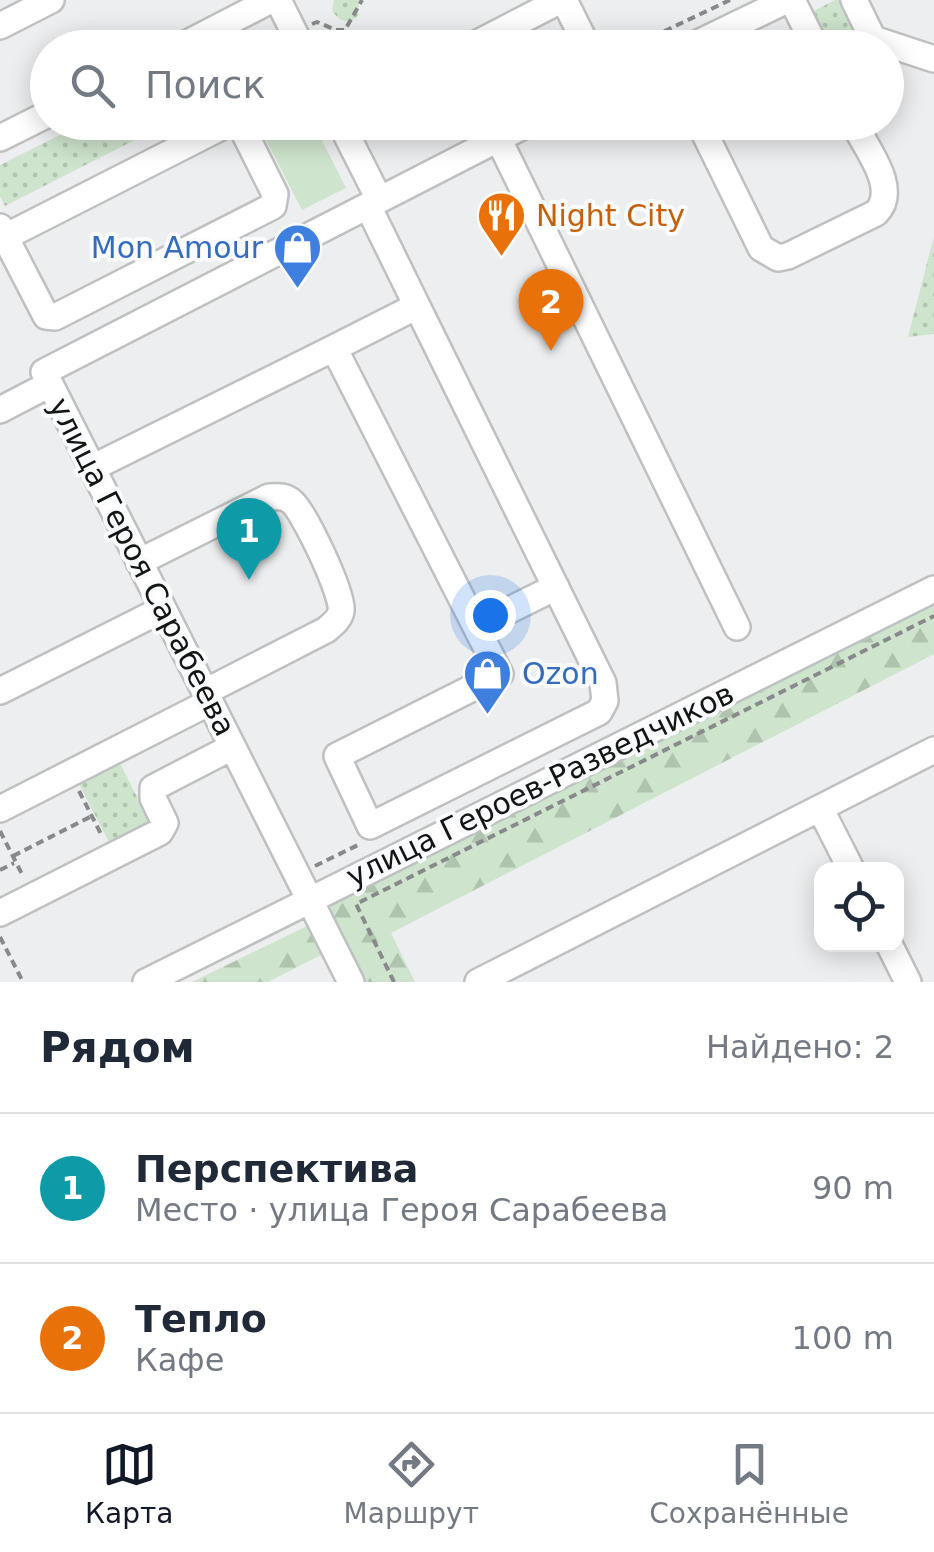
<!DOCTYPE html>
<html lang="ru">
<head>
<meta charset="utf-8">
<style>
	body { margin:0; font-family:"DejaVu Sans",sans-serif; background:#f6f6f7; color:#1f2937 }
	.controls { position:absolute; right:30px; bottom:30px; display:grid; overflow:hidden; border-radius:20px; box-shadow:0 5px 25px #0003 }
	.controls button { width:90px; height:90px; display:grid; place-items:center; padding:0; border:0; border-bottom:2px solid #e0e1e3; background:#fff; color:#1f2937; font:50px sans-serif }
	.you { position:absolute; left:490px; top:615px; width:35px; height:35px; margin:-25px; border:8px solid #fff; border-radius:50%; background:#1a73e8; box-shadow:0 0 0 15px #1a73e833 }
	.badge { display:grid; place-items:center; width:65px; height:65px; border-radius:50%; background:#111827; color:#fff; font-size:32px; font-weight:700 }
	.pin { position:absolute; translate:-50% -82px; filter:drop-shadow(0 2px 5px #0008) }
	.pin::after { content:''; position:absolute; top:52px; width:35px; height:30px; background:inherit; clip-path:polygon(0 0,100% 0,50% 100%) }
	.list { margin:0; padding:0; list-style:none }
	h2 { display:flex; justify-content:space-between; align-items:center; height:130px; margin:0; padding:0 40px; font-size:42px }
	h2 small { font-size:32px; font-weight:400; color:#747a83 }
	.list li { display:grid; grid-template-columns:65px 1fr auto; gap:30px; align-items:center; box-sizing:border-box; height:150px; padding:0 40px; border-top:2px solid #e0e1e3 }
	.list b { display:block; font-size:38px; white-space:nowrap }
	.list p { margin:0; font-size:32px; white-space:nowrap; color:#747a83 }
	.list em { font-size:32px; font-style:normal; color:#747a83 }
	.icon { flex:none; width:55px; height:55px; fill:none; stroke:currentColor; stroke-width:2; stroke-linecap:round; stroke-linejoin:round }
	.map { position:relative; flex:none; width:934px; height:982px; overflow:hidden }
	.search { position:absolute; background:#fff; box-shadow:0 5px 25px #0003; left:30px; right:30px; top:30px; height:110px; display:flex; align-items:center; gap:25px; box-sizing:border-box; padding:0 35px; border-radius:55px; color:#747a83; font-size:38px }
	.sheet { height:430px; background:#fff }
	nav { display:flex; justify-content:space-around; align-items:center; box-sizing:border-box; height:140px; border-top:2px solid #e0e1e3; background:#fff; font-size:28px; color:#747a83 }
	nav a { display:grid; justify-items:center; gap:5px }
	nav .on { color:#111827 }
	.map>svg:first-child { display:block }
</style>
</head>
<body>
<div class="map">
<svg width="934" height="982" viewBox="0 0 934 982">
	<defs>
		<pattern id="forest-firs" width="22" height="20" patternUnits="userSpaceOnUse" patternTransform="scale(2.5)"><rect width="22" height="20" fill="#cee4cc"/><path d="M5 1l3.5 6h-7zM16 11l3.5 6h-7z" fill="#b0c3ae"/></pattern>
		<pattern id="park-dots" width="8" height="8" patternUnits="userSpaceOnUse" patternTransform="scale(2.5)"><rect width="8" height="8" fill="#cee4cc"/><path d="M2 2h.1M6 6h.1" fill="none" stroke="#b0c3ae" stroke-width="1.8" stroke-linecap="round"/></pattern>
	</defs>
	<rect width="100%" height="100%" fill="#edeeef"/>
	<!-- forest -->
	<path fill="url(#forest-firs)" d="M934 590V654L391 933 415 982H365L324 902 360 883 349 864Z
		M307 926 321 955 268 982H192Z"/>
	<!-- park -->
	<path fill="url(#park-dots)" d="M334 0H359L358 16C348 25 338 21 332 10Z
		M835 0H845L865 47 811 31 804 16Z
		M84 123H168L5 206 0 196V165Z
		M934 236V334L908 337Z
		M120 763 150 823 110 844 79 784Z"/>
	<!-- pitch -->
	<path fill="#cee4cc" d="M275 123H313L346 188 302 210 261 130Z"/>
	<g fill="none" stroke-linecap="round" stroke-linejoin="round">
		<defs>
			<path id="minor" d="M278 0 302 48
				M564 0 588 48
				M792 0 816 48
				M854 0 873 39 934 59
				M0 26 51 0
				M178 48 271 0
				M468 48 561 0
				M688 48 787 0
				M340 122 379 199
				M699 122 761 248 778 258 788 256 876 213C900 189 866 148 853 122
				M0 138 48 114
				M498 138 737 627
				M368 206 417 306 334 348 500 674 337 756 370 826 599 712 605 701 603 683 417 306
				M0 227 46 316 55 317 273 206 275 194 239 122
				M5 237 231 122
				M0 410 50 384
				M92 468 334 348
				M139 562 269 497C278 497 284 495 292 502 304 512 344 595 341 611 340 619 332 625 326 630L205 692
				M477 626 556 587
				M0 691 163 609
				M820 808 851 869
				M0 809 210 702
				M0 913 160 832 165 823 153 798V788L232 747
				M889 944 908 982
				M146 982 934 589
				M351 982 44 372 531 122
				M478 982 934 750"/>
		</defs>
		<!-- minor casing -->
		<use href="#minor" stroke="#bfc0c1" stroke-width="30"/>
		<!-- path -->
		<path stroke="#88898a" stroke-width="4" stroke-dasharray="8 5" stroke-linecap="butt" d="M312 24 317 22 336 30H345L362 0
			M140 48 161 36
			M629 48 730 0
			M79 791 102 836
			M0 831 23 876
			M13 856 92 816
			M315 866 360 844
			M0 870 14 863
			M0 937 23 982
			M394 982 356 904 934 616"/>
		<!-- minor -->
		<use href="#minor" stroke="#fff" stroke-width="25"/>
	</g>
	<!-- icons -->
	<defs>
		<symbol id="restaurant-pin" viewBox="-11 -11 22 30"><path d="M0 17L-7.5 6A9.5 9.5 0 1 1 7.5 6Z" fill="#e8710a" stroke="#fafbfc"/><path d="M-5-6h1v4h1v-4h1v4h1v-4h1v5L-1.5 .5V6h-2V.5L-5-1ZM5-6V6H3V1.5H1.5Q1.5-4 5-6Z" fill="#fff"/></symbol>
		<symbol id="shop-pin" viewBox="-11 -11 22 30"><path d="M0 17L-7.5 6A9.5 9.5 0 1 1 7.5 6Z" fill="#3f7fe0" stroke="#fafbfc"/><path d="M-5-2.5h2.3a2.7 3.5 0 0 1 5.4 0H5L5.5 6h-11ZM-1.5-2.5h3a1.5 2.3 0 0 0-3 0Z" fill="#fff"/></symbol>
	</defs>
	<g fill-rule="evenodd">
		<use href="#restaurant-pin" x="474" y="188" width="55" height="75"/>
		<use href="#shop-pin" x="270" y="220" width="55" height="75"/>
		<use href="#shop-pin" x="460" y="646" width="55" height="75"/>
	</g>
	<g text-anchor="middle" stroke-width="8" stroke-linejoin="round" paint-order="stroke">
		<!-- food labels -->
		<g font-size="30" fill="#c56008" stroke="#fafbfc" text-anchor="start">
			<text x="536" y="226">Night City</text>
		</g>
		<!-- shop labels -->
		<g font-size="30" fill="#366cbe" stroke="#fafbfc" text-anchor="end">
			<text x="263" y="258">Mon Amour</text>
			<text x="522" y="684" text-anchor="start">Ozon</text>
		</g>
		<!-- street labels -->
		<g font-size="30" fill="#131414" stroke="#fafbfc">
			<text transform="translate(142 567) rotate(63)" y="10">улица Героя Сарабеева</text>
			<text transform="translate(540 785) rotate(-26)" y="10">улица Героев-Разведчиков</text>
		</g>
	</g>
</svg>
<div class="controls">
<button><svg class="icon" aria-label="locate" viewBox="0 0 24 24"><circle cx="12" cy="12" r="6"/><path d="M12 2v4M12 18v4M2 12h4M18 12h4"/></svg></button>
</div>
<div class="you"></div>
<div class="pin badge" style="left:249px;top:580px;background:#0f9aa8">1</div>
<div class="pin badge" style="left:551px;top:351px;background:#e8710a">2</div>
<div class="search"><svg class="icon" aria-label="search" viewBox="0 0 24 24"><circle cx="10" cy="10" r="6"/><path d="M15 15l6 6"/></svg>Поиск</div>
</div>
<section class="sheet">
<h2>Рядом<small>Найдено: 2</small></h2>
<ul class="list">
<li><span class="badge" style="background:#0f9aa8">1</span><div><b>Перспектива</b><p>Место · улица Героя Сарабеева</p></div><em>90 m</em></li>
<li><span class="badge" style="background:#e8710a">2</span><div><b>Тепло</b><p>Кафе</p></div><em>100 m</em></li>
</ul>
</section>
<nav>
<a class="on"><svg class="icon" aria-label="map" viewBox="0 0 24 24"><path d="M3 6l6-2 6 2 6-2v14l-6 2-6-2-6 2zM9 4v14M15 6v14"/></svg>Карта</a>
<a><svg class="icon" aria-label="directions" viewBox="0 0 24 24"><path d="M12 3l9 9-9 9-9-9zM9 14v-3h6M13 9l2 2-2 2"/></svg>Маршрут</a>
<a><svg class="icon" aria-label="saved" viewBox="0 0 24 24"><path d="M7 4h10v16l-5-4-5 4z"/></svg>Сохранённые</a>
</nav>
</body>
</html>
